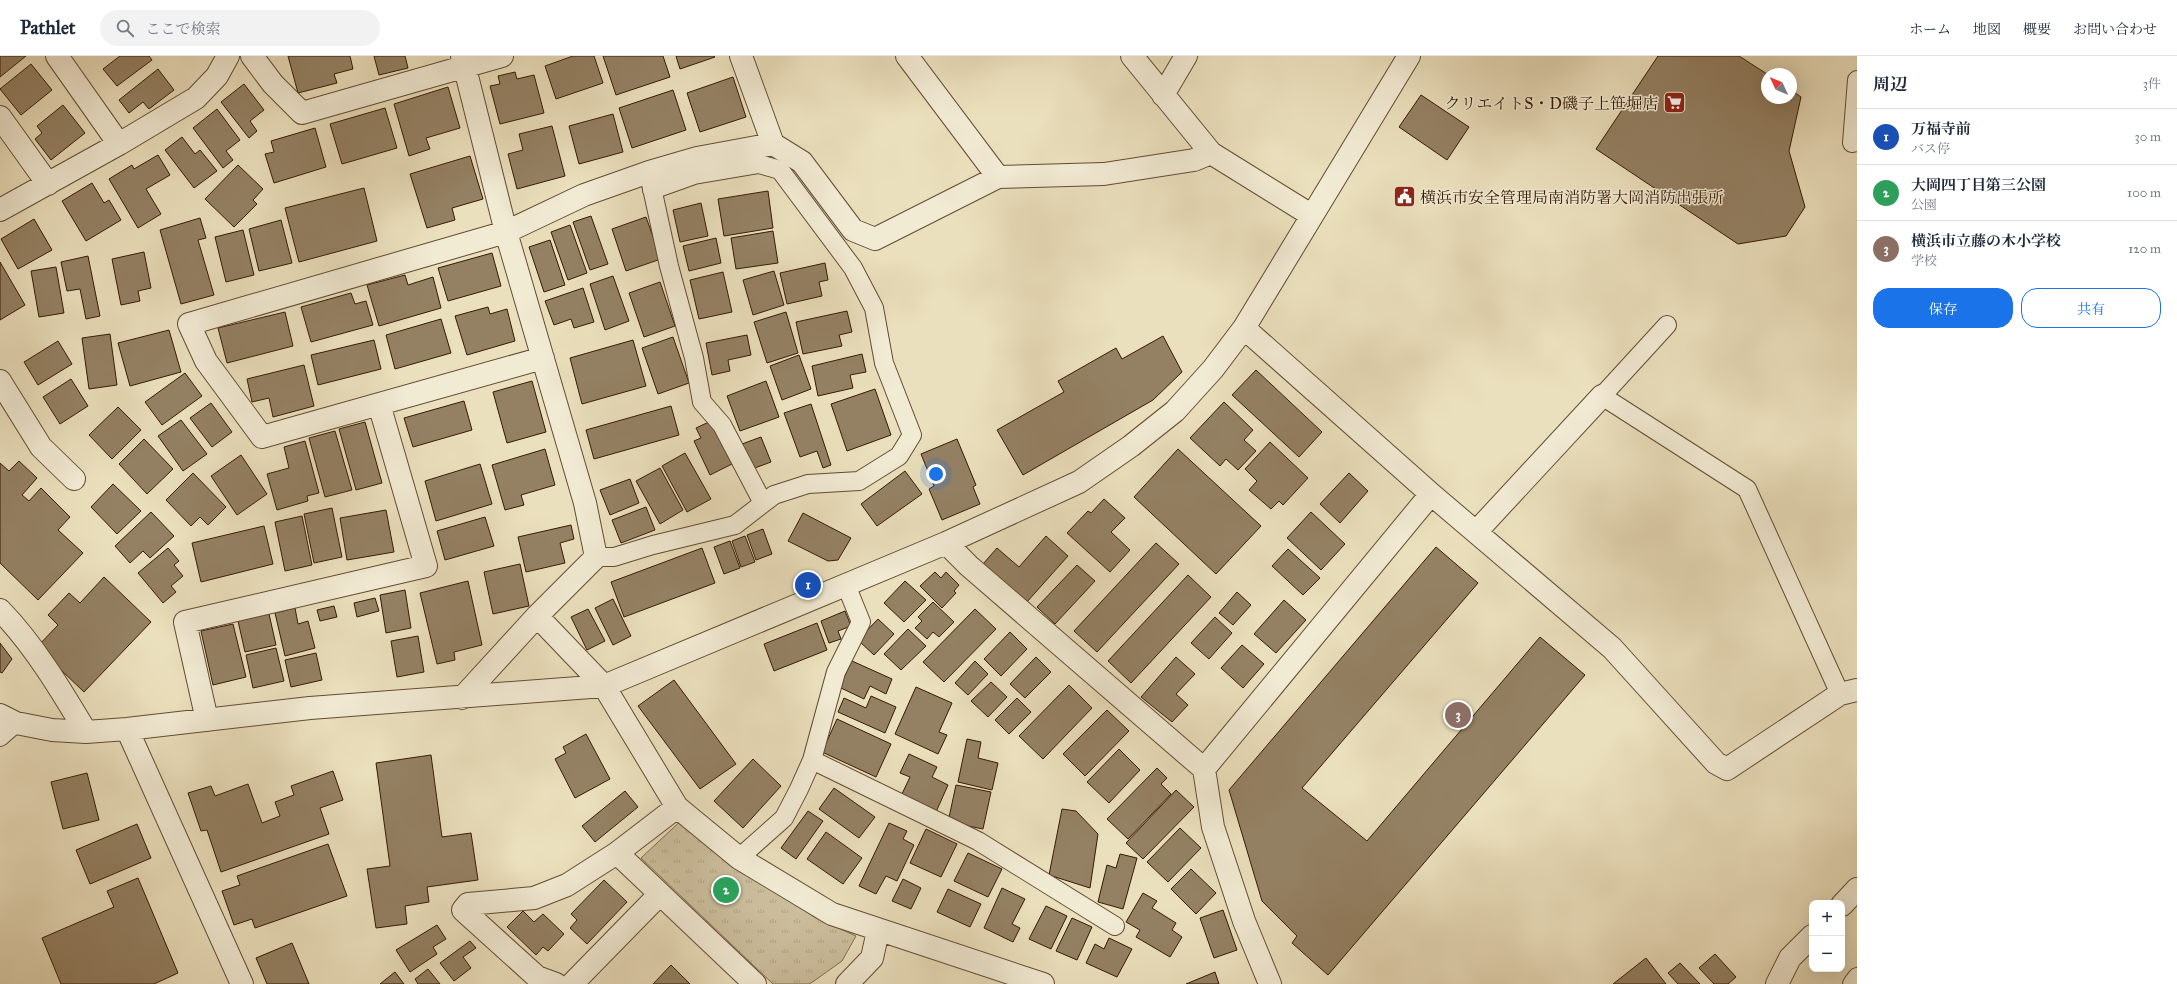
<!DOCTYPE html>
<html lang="ja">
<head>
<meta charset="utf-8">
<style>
	body { margin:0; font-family:"IM FELL Great Primer","Noto Serif JP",serif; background:#f2f2f3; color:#1f2937 }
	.controls { position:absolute; right:12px; bottom:12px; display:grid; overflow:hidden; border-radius:8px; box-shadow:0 4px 16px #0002 }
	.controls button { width:36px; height:36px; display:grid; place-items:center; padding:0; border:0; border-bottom:1px solid #e0e1e3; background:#fff; color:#1f2937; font:20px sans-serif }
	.compass { position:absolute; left:1761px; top:12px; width:36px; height:36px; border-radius:50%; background:#fff; box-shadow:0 4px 16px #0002; rotate:314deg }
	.you { position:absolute; left:936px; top:418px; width:14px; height:14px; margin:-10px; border:3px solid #fff; border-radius:50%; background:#1a73e8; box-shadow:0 0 0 6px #1a73e833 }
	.badge { display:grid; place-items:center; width:26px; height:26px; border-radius:50%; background:#1a73e8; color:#fff; font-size:13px; font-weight:700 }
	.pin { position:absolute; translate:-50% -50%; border:2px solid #fff; box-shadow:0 1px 4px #0006 }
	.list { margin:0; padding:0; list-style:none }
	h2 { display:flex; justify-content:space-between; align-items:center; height:52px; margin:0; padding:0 16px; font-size:17px }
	h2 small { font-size:13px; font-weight:400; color:#747a83 }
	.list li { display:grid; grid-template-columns:26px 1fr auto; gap:12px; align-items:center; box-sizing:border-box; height:56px; padding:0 16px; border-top:1px solid #e0e1e3 }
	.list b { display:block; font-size:15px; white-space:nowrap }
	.list p { margin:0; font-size:13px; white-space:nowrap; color:#747a83 }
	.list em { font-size:13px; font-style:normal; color:#747a83 }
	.actions { display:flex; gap:8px; padding:12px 16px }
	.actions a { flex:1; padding:9px 0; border:1px solid #1a73e8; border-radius:16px; text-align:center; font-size:14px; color:#1a73e8 }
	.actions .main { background:#1a73e8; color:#fff }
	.icon { flex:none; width:22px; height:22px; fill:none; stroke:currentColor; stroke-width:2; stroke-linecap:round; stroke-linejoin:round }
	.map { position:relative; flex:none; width:1857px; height:928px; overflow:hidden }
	header { display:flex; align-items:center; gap:24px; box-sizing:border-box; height:56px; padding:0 20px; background:#fff; border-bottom:1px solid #e0e1e3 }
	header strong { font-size:19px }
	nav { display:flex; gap:22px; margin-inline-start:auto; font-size:14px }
	.search { width:280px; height:36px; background:#f2f2f3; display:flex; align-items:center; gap:10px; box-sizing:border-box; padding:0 14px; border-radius:22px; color:#747a83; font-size:15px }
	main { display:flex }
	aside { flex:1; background:#fff }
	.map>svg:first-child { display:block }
</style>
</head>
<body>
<header>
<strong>Pathlet</strong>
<div class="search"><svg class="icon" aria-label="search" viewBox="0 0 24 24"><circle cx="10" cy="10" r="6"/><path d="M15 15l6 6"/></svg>ここで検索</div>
<nav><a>ホーム</a><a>地図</a><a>概要</a><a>お問い合わせ</a></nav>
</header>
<main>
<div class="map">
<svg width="1857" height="928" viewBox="0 0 1857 928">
	<defs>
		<pattern id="grass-tufts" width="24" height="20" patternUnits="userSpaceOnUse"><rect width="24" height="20" fill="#ccbe9d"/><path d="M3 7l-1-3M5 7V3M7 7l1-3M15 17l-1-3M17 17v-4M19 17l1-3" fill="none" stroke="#b0a386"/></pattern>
	</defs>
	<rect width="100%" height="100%" fill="#ebe0bd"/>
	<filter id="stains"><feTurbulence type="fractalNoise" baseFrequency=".005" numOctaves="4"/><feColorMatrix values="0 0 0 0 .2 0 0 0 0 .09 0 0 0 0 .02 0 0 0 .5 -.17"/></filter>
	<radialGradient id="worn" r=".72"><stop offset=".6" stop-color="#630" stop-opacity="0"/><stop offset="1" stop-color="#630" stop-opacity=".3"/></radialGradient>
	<!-- grass -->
	<path fill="url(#grass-tufts)" stroke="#806c50" d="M687 759 740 808 814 861 856 880 842 905 814 925 809 928H773L641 802Z"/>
	<!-- building -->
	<path fill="#948164" stroke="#351a03" d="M0 0H26L0 21Z
		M120 0H149L152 4 117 30 103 13Z
		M288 0H350L353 13 334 18 337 27 298 37Z
		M374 0H405L408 12 379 19Z
		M573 0H594L603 27 556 43 545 10Z
		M603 0H663L670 21 616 39Z
		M676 0H714L715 1 680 13Z
		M1658 0H1739L1767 18V42H1791V34L1801 41 1789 95 1805 151 1786 180 1738 188 1596 93Z
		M31 8 52 34 21 59 0 33Z
		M158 13 174 34 149 53 143 46 129 57 119 44Z
		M515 16 517 23 534 19 544 57 500 68 490 30 500 28 498 20Z
		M733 21 746 61 700 76 687 37Z
		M244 28 264 54 250 65 257 75 249 82 221 46Z
		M448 31 460 72 426 82 430 93 409 100 394 48Z
		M673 34 686 74 632 92 619 52Z
		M1421 39 1469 71 1447 104 1399 71Z
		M63 49 85 77 51 104 35 83 42 77 37 70Z
		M385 52 397 92 342 108 330 68Z
		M217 53 240 84 226 95 233 104 223 112 193 72Z
		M613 58 623 96 579 108 569 70Z
		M552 70 565 120 517 133 508 98 523 94 519 78Z
		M315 72 326 111 274 127 265 98 274 96 271 85Z
		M182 81 195 98 200 94 217 115 194 132 165 94Z
		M158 99 170 119 146 133 161 158 138 172 109 123 132 109 134 113Z
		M470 100 483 143 452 152 455 164 427 172 410 118Z
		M238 109 263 133 253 144 257 148 234 171 205 143Z
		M92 127 104 147 109 144 121 164 86 185 62 145Z
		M364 132 377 185 299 206 285 152Z
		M768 135 773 172 724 180 718 143Z
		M701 147 708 180 680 186 673 154Z
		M591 160 608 208 590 214 573 166Z
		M646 161 661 203 626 215 612 173Z
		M200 162 206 182 198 184 214 239 181 248 160 174Z
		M34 163 52 194 18 213 1 183Z
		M281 164 292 207 259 215 249 173Z
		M570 169 587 217 568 224 551 176Z
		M243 174 254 219 226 226 215 181Z
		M773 175 778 207 736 213 731 182Z
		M716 182 721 207 689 215 683 190Z
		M550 184 565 229 544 236 529 191Z
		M144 196 151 232 138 235 140 245 121 249 112 203Z
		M492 197 501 230 448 245 438 212Z
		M88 200 100 260 86 263 80 233 67 235 61 206Z
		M0 206 25 249 0 264Z
		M825 207 828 224 819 226 822 240 787 248 780 217Z
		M56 211 64 257 39 261 31 215Z
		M774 215 784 249 753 259 743 224Z
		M723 216 732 256 699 263 690 224Z
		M405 219 408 229 433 221 441 252 379 270 367 229Z
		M613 220 629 265 605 274 590 228Z
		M660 226 675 270 644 281 629 237Z
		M583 232 594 266 574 272 571 263 554 269 545 245Z
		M351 237 355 248 366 245 373 269 311 286 301 251Z
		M488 251 490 258 507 253 515 285 467 299 455 260Z
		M847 255 852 276 839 279 842 290 803 298 796 266Z
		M285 256 293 290 227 307 218 272Z
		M786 256 798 297 767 307 754 266Z
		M441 263 451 297 395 313 386 279Z
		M169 274 181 316 130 330 118 287Z
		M110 278 117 329 89 333 82 282Z
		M747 279 751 299 728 304 730 315 712 319 706 287Z
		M1163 280 1182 316 1153 344 1023 419 997 374 1064 336 1058 325 1116 292 1122 303Z
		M673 281 689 327 658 338 642 292Z
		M374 284 381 313 318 329 311 299Z
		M633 284 646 330 582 348 570 302Z
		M58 285 72 308 38 329 24 306Z
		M862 298 866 316 850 319 853 332 818 340 812 310Z
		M799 299 811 333 782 344 770 310Z
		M304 309 314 350 273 361 269 342 252 346 247 323Z
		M1256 314 1322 376 1299 401 1232 339Z
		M185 317 202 340 162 369 145 346Z
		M71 323 88 350 60 368 43 341Z
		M532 325 546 376 507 387 493 336Z
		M766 325 779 361 740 375 727 340Z
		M875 333 891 379 847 395 831 348Z
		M464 345 472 374 413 391 404 362Z
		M1224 346 1253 374 1244 384 1256 395 1238 414 1226 403 1220 410 1190 382Z
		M211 347 232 376 212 391 190 362Z
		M811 348 831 409 823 412 817 395 800 401 784 357Z
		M671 350 679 379 594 403 586 374Z
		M118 351 141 374 112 403 89 379Z
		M181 364 207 398 183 415 158 380Z
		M711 365 732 408 710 419 694 385 701 382 696 372Z
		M365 366 382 427 356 434 339 373Z
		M335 375 352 434 325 441 309 382Z
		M761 381 771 406 752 413 742 388Z
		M144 383 173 413 147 438 119 408Z
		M957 383 976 429 973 431 980 448 942 464 929 433 934 430 921 398Z
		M305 385 319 437 307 440 308 445 277 454 267 418 289 412 284 391Z
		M1270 386 1308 422 1283 449 1279 445 1271 453 1249 434 1257 425 1245 413Z
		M545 393 555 429 521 439 524 449 505 454 492 409Z
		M1178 393 1261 470 1216 518 1134 441Z
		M685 397 711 443 687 456 662 410Z
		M241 399 267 438 237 459 211 420Z
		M19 405 37 422 22 439 29 445 41 432 70 461 58 474 83 497 38 544 0 507V407L9 415Z
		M480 408 492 448 436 465 425 425Z
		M660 412 683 454 660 468 636 425Z
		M905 415 922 438 877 470 861 448Z
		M193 417 226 451 208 469 200 461 191 470 166 444Z
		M1349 417 1368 435 1340 467 1320 448Z
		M630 423 639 447 610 459 600 434Z
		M113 428 141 455 117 478 91 451Z
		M1104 443 1125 462 1111 476 1130 494 1110 516 1067 477 1088 455 1091 457Z
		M646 451 655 474 621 487 612 464Z
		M332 452 342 501 314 507 304 458Z
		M386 454 394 496 347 504 340 462Z
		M151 456 174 480 150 502 143 495 130 507 115 490Z
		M1311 456 1345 488 1321 514 1287 482Z
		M803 457 851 482 838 504 828 505 788 485Z
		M302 460 312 509 285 515 275 466Z
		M485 461 494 490 445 504 437 475Z
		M571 469 574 483 560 487 565 507 526 516 518 481Z
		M264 470 273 508 201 526 192 487Z
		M763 473 772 498 756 504 747 479Z
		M745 480 755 506 741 511 732 485Z
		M1046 480 1068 500 1026 547 983 508 997 492 1019 511Z
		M730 485 740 512 724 518 714 491Z
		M1156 487 1179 508 1097 596 1074 575Z
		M1436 491 1478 527 1302 732 1367 785 1540 581 1585 619 1328 919 1292 887 1297 880 1262 845 1229 734Z
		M168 492 179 505 174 509 183 520 171 530 176 536 163 547 138 517Z
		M702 492 715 527 624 561 611 526Z
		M1288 493 1320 522 1303 539 1272 510Z
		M520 508 529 550 493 558 484 516Z
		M1077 509 1095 525 1055 568 1037 551Z
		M935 516 941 522 946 516 959 529 954 535 956 537 942 552 920 530Z
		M1188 519 1211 541 1131 627 1108 605Z
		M104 521 151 566 84 636 37 591 58 569 48 559 69 537 80 547Z
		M468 525 482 589 454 596 455 604 437 608 420 537Z
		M905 525 926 544 904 566 884 547Z
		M405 534 411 572 386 577 380 539Z
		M1237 536 1251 549 1233 569 1219 557Z
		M375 542 379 555 357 561 354 547Z
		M613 543 631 580 613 589 595 552Z
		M1284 544 1306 564 1276 597 1254 578Z
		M933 546 954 566 939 581 933 576 927 583 915 572 922 565 918 561Z
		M334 550 337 561 320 565 317 554Z
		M295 552 298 568 308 565 315 592 285 600 275 557Z
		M588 553 605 585 587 594 571 561Z
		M975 553 996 573 944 626 923 606Z
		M845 555 851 570 838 575 841 583 829 587 821 565Z
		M269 558 276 589 245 596 238 565Z
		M1215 561 1232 577 1209 603 1191 587Z
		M878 563 894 578 874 599 858 584Z
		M817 567 827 594 774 615 764 588Z
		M233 568 246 621 213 629 201 575Z
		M908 573 926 590 901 614 884 598Z
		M1010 576 1027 593 1001 620 984 603Z
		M418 580 424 616 397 621 391 585Z
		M0 587 12 603 2 617 0 616Z
		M1242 589 1264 608 1243 632 1221 612Z
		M276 592 284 625 253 632 246 599Z
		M316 597 322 624 291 631 285 604Z
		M1036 601 1051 616 1025 642 1010 628Z
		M1176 601 1195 618 1176 638 1188 649 1172 666 1141 641Z
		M852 605 892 623 886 638 870 630 864 643 839 631Z
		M975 605 988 618 968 639 955 627Z
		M674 624 736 708 700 733 638 650Z
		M991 626 1007 641 988 661 971 645Z
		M1069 629 1092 652 1043 703 1019 680Z
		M916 631 952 647 939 676 947 679 938 698 895 678Z
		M871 640 896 651 885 677 838 656 844 642 866 652Z
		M1017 642 1031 656 1009 678 995 664Z
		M1107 654 1129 675 1085 720 1063 698Z
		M837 663 891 688 876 721 822 696Z
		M586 678 610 723 575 742 555 703 566 697 563 691Z
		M967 683 981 686 978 702 998 707 992 734 958 726Z
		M1119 693 1140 714 1109 747 1087 726Z
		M909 698 937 711 932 721 948 729 936 756 901 740 910 721 900 717Z
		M431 699 442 781 471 777 478 824 427 831 429 846 405 850 407 868 376 872 367 813 390 810 376 707Z
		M753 703 781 730 743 772 714 745Z
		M1157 712 1167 722 1161 728 1171 738 1128 783 1107 763Z
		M333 715 343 744 320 752 329 778 221 816 207 774 201 775 188 737 211 730 215 740 248 728 262 767 280 760 275 746 294 739 291 730Z
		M87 717 99 764 63 773 51 726Z
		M956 729 991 736 983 773 948 766Z
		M834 732 875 761 859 782 819 753Z
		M1176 734 1194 751 1143 803 1126 787Z
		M625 735 638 751 595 786 582 770Z
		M1062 753 1076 755 1098 778 1090 832 1049 819Z
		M808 755 823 765 796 803 781 792Z
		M889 767 907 775 903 783 914 789 897 825 886 820 876 838 859 830Z
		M137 768 151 802 90 828 76 794Z
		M1180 772 1201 792 1168 826 1147 806Z
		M926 773 957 788 941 821 910 807Z
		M826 776 862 802 843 828 807 803Z
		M328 788 347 840 255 872 252 863 234 869 222 835 240 829 237 820Z
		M968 797 1002 813 988 841 954 825Z
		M1120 798 1137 802 1123 853 1098 846 1107 809 1116 812Z
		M1191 813 1216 837 1196 858 1171 833Z
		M138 822 178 917 154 928H61L42 882 114 851 107 835Z
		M903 823 921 832 911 853 892 845Z
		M604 824 627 846 587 888 570 872 577 864 571 858Z
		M1002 832 1025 843 1012 868 1020 872 1013 886 984 872Z
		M948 833 981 848 970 871 937 856Z
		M1143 837 1157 845 1152 852 1176 867 1172 874 1182 881 1170 901 1136 881 1140 874 1126 866Z
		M1046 850 1067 860 1051 893 1029 883Z
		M1223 854 1237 894 1214 902 1200 862Z
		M523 855 534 866 543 858 564 878 548 895 543 891 536 899 507 871Z
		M1072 862 1092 871 1077 904 1056 895Z
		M437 869 446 883 433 891 437 898 410 916 396 894Z
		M1109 882 1132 893 1117 921 1086 907 1095 888 1104 893Z
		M470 885 476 892 463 901 471 912 454 925 440 907Z
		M292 887 309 928H267L256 902Z
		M1715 898 1736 921 1728 928H1714L1699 912Z
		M1646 902 1666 928H1613Z
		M1680 907 1700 928H1678L1668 917Z
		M671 909 690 928H653Z
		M428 913 440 928H418L415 923Z
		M395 916 404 928H380Z
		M1215 916 1219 928H1186Z"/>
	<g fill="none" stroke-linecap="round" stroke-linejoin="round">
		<defs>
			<path id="lane" d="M1857 24 1852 87 1857 86
				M650 123 669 210 694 302 702 346 722 369 763 447
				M1667 269 1602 340 1747 433 1840 638
				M596 501H614L653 489 735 469 774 439 808 428 859 425 899 400 912 379 884 307 874 252 853 212 780 114 759 108 694 119 652 134
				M0 681 16 667
				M812 704 978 785 1115 870
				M739 802 784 762 799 733 812 704 836 616 861 566 846 529
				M1852 928 1857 921"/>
			<path id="street" d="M57 0 119 88
				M252 0 273 28 302 57 502 0
				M462 0 506 176 585 447 596 501 537 560 462 642
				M741 0 773 88 802 106 853 174 875 183 998 121
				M907 0 998 121 1104 118 1194 104 1211 97
				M1132 0 1211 97 1311 159
				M1163 39 1186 0
				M0 61 48 128
				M0 154 119 88 196 42 217 20 228 0
				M1244 272 1431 438 1612 592 1716 707 1727 713 1840 638 1857 634
				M543 302 262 381 206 305 189 268 506 176 584 139 649 116 697 102 773 88
				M0 325 41 391 74 423
				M1476 476 1602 340
				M946 487 969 510 1204 713 1213 771 1244 865 1270 928
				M0 554C34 589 61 634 86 676
				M537 560 604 630 677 751 739 802 832 858 1043 928
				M0 659 16 667 52 674 86 676 127 673 310 652 604 630 946 487 1079 426 1131 390 1175 355 1213 313 1244 272 1409 0
				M207 664 185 566 426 510 379 348
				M127 673 242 928
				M1204 713 1431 438
				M677 751 617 797 755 928
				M1842 849 1857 833
				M556 928 537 921 463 854 468 848 534 842 567 829 617 797
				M572 928 659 839
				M847 928 872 902 878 875
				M1777 928 1790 902 1812 880"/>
		</defs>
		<!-- lane casing -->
		<use href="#lane" stroke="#624c32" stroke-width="20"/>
		<!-- street casing -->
		<use href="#street" stroke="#624c32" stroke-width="24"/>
		<!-- lane -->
		<use href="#lane" stroke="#f2ebd4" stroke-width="18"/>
		<!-- street -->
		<use href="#street" stroke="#f2ebd4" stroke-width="22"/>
	</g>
	<!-- icons -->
	<defs>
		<symbol id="supermarket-square" viewBox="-11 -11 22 22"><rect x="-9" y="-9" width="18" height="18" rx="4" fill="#8f2418" stroke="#f2ebd4"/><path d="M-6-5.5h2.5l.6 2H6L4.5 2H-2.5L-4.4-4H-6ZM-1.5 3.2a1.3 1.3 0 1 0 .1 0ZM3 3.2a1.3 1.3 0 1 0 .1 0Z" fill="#fff"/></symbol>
		<symbol id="civic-square" viewBox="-11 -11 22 22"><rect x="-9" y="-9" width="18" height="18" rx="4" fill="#8f2418" stroke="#f2ebd4"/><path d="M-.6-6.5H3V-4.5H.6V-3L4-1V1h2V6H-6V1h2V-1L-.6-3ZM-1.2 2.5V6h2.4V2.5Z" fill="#fff"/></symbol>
	</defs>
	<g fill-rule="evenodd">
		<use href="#supermarket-square" x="1662" y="34" width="25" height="25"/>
		<use href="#civic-square" x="1392" y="128" width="25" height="25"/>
	</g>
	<g text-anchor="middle" stroke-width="3" stroke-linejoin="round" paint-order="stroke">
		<!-- poi labels -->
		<g font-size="16" fill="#351a03" stroke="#f2ebd4" text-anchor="end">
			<text x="1658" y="53">クリエイトS・D磯子上笹堀店</text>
			<text x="1420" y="147" text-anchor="start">横浜市安全管理局南消防署大岡消防出張所</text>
		</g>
	</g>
	<rect width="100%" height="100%" filter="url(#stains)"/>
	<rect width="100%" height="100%" fill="url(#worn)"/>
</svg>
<div class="controls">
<button>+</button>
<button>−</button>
</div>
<svg class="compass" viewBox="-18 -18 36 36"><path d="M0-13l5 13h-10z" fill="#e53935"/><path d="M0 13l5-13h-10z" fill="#747a83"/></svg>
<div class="you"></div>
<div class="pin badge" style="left:808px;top:529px;background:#1a4fb4">1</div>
<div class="pin badge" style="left:726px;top:834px;background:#2e9e5b">2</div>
<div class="pin badge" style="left:1458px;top:659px;background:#8d6e63">3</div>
</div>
<aside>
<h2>周辺<small>3件</small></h2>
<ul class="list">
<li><span class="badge" style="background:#1a4fb4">1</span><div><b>万福寺前</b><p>バス停</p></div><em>30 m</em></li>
<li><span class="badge" style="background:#2e9e5b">2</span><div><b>大岡四丁目第三公園</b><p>公園</p></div><em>100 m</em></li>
<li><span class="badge" style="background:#8d6e63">3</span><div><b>横浜市立藤の木小学校</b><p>学校</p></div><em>120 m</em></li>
</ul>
<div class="actions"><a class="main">保存</a><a>共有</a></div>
</aside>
</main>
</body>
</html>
